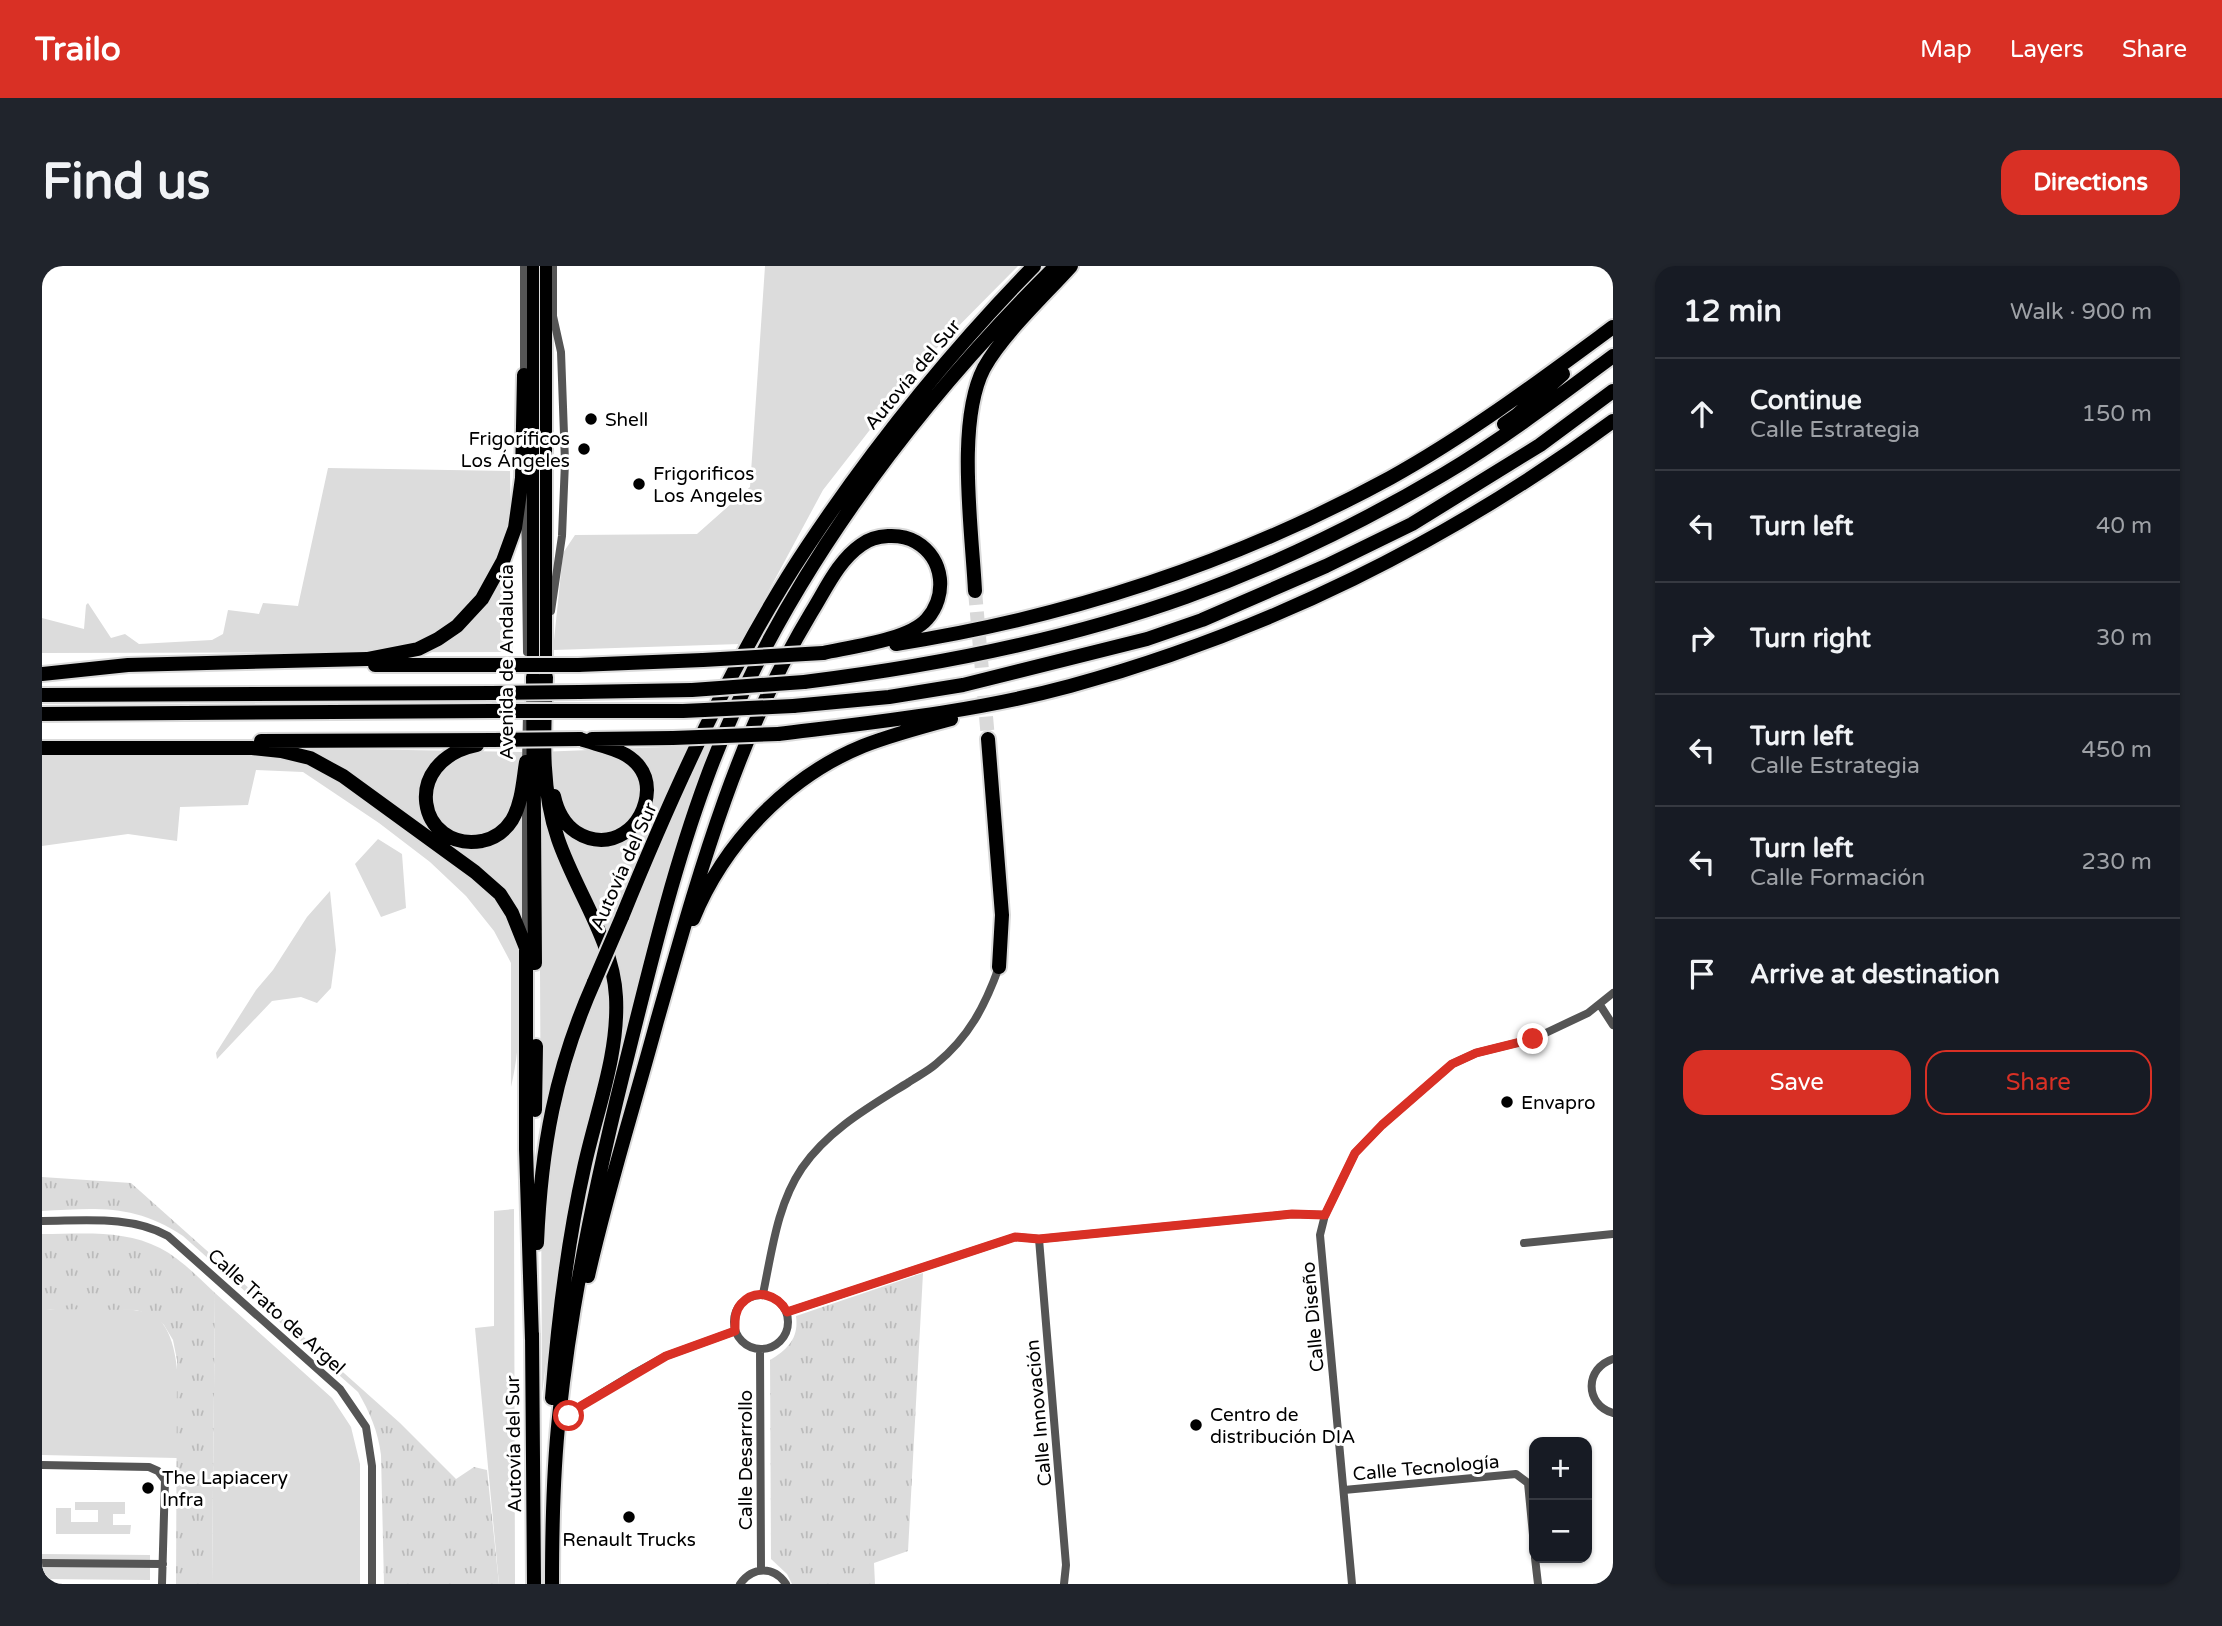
<!DOCTYPE html>
<html lang="en">
<head>
<meta charset="utf-8">
<style>
	body { margin:0; font-family:"Varela Round",sans-serif; background:#20242c; color:#f1f3f6 }
	.controls { position:absolute; right:21px; bottom:21px; display:grid; overflow:hidden; border-radius:14px; box-shadow:0 2px 5px #0004 }
	.controls button { width:63px; height:63px; display:grid; place-items:center; padding:0; border:0; border-bottom:2px solid #363941; background:#171b24; color:#f1f3f6; font:35px sans-serif }
	.stop { position:absolute; width:21px; height:21px; margin:-16px; border:5px solid #d93025; border-radius:50%; background:#fff }
	.stop.end { background:#d93025; border-color:#fff; box-shadow:0 2px 7px #0008 }
	.list { margin:0; padding:0; list-style:none }
	h2 { display:flex; justify-content:space-between; align-items:center; height:91px; margin:0; padding:0 28px; font-size:30px }
	h2 small { font-size:23px; font-weight:400; color:#9ea1a6 }
	.list li { display:grid; grid-template-columns:46px 1fr auto; gap:21px; align-items:center; box-sizing:border-box; height:112px; padding:0 28px; border-top:2px solid #363941 }
	.list b { display:block; font-size:26px; white-space:nowrap }
	.list p { margin:0; font-size:23px; white-space:nowrap; color:#9ea1a6 }
	.list em { font-size:23px; font-style:normal; color:#9ea1a6 }
	.actions { display:flex; gap:14px; padding:21px 28px }
	.actions a { flex:1; padding:16px 0; border:2px solid #d93025; border-radius:21px; text-align:center; font-size:24px; color:#d93025 }
	.actions .main { background:#d93025; color:#fff }
	.icon { flex:none; width:38px; height:38px; fill:none; stroke:currentColor; stroke-width:2; stroke-linecap:round; stroke-linejoin:round }
	.map { position:relative; flex:none; width:1571px; height:1318px; overflow:hidden; border-radius:21px }
	header { display:flex; align-items:center; gap:42px; box-sizing:border-box; height:98px; padding:0 35px; background:#d93025; color:#fff }
	header strong { font-size:33px }
	nav { display:flex; gap:38px; margin-inline-start:auto; font-size:24px }
	.intro { display:flex; align-items:center; justify-content:space-between; box-sizing:border-box; height:168px; padding:0 42px }
	h1 { margin:0; font-size:49px }
	.button { padding:18px 32px; border-radius:21px; background:#d93025; color:#fff; font-size:24px; font-weight:700 }
	main { display:flex; gap:42px; padding:0 42px }
	aside { flex:1; background:#171b24; border-radius:21px; box-shadow:0 2px 5px #0004 }
	.map>svg:first-child { display:block }
</style>
</head>
<body>
<header>
<strong>Trailo</strong>
<nav><a>Map</a><a>Layers</a><a>Share</a></nav>
</header>
<div class="intro"><h1>Find us</h1><a class="button">Directions</a></div>
<main>
<div class="map">
<svg width="1571" height="1318" viewBox="0 0 1571 1318">
	<defs>
		<pattern id="park-tufts" width="24" height="20" patternUnits="userSpaceOnUse" patternTransform="scale(1.75)"><rect width="24" height="20" fill="#dcdcdc"/><path d="M3 7l-1-3M5 7V3M7 7l1-3M15 17l-1-3M17 17v-4M19 17l1-3" fill="none" stroke="#bbb"/></pattern>
	</defs>
	<rect width="100%" height="100%" fill="#fff"/>
	<!-- green -->
	<path fill="#dcdcdc" d="M723 0H976L880 97 781 224 698 378 511 384 521 287 533 269 655 268 708 221Z
		M286 202 468 205 471 386 0 387V352L42 363 44 339 46 337 69 372 83 368 97 378 170 374 181 368 186 344 217 348 221 337 256 340Z
		M673 479 573 819 519 988 500 1127 497 486Z
		M247 482 480 486C480 555 481 625 479 694 478 737 479 779 469 821V697L452 665 424 630 388 596 337 557 261 506 214 504 206 539 138 541 135 575 86 568 0 580V487Z
		M336 573 360 588 364 642 339 651 313 598Z
		M288 625 294 684 289 722 275 737 259 731 230 735 175 793 174 787 214 724 231 704 265 651Z
		M472 943 473 1318H457L433 1062 452 1060V945Z
		M173 1027 290 1132 309 1161 318 1198V1318H170Z
		M0 1043C25 1044 88 1039 109 1048 146 1065 135 1157 135 1192L0 1189Z
		M33 1236H83V1248H71V1259H89L88 1268H14V1242H29V1256H56V1244H33Z
		M0 1288 108 1289V1314L0 1313Z"/>
	<!-- park -->
	<path fill="url(#park-tufts)" d="M0 911 89 917 358 1157 414 1213 432 1201 445 1204 457 1318H342L339 1189C336 1165 328 1147 316 1126L141 970C93 938 55 942 0 945Z
		M0 968C39 968 82 963 118 982 139 993 156 1011 173 1027L170 1318H134L135 1094 131 1074 122 1059 110 1049 94 1044 0 1043Z
		M881 1007 866 1285 832 1297 833 1318H750L745 1308 729 1293 728 1094C746 1083 757 1072 754 1050Z"/>
	<g fill="none" stroke-linecap="round" stroke-linejoin="round">
		<!-- highway-tunnel -->
		<path stroke="#d9d9d9" stroke-width="14" stroke-dasharray="14 7" stroke-linecap="butt" d="M933 325 946 473"/>
		<defs>
			<path id="primary" d="M491 0V409
				M504 407V0"/>
			<path id="highway" d="M1462 158 1475 149 1521 108
				M933 325C930 264 914 156 942 102 961 68 1002 30 1029 0
				M854 378C1027 351 1194 296 1348 212 1427 168 1499 114 1571 61
				M333 399H451
				M536 399 661 394
				M0 408 86 399 325 393 376 383 396 373 415 360 440 333 461 295 473 262 480 212 482 109
				M491 411 493 697
				M504 411C502 465 498 521 516 573 534 626 571 674 574 731 577 789 554 846 542 902 525 978 516 1055 510 1132
				M762 416C891 400 1021 375 1144 331 1233 299 1321 256 1402 208 1461 173 1516 131 1571 90
				M537 426 650 424
				M0 429 450 427
				M751 440 847 431 921 419 1105 373 1160 354 1284 300 1370 258 1498 179 1571 125
				M537 445H641
				M0 448 450 445
				M736 468C833 456 932 446 1028 420 1223 367 1408 275 1571 155
				M550 473 631 472
				M946 473 960 649 957 701
				M219 475 452 474
				M435 479C357 495 376 586 440 575 454 572 463 565 470 554 480 537 481 515 484 496
				M0 482H210L239 485 268 492 301 510 433 606 458 628 470 647 484 682V883L490 1074
				M512 530C515 544 522 558 534 566 568 588 604 561 605 524 605 508 597 497 584 489 571 481 552 478 538 473
				M580 651C630 528 691 392 765 281 832 180 907 87 992 0
				M651 653C682 577 745 511 821 480 849 469 879 461 909 453
				M493 844 494 780
				M495 977C499 882 513 804 552 716
				M546 1010C565 925 592 840 615 755 655 615 693 473 769 347 784 323 796 295 819 279 833 268 859 267 874 276 903 293 905 330 885 353 867 374 808 381 781 387
				M490 1067 492 1318
				M510 1318C510 1262 511 1206 517 1151 529 1035 553 921 581 808 606 709 629 609 664 514 734 322 870 142 1014 0"/>
		</defs>
		<!-- primary casing -->
		<use href="#primary" stroke="#dbdbdb" stroke-width="16"/>
		<!-- highway casing -->
		<use href="#highway" stroke="#dbdbdb" stroke-width="18"/>
		<!-- street -->
		<path stroke="#555" stroke-width="8" d="M482 113V0
			M483 227 485 386
			M509 345 520 270 523 196 519 86 511 50V0
			M484 498 485 447
			M484 531V673
			M1558 739 1571 759
			M0 955C41 955 89 949 126 970L298 1123 324 1161 330 1200V1318
			M997 973 1024 1299 1022 1318
			M1482 977 1571 968
			M721 1028C730 985 735 939 760 902 787 863 829 840 867 816 876 810 886 805 894 798 927 771 943 740 957 701
			M692 1056a27 27 0 1 1 54 0a27 27 0 1 1-54 0Z
			M745 1046 973 971 997 973 1250 948 1283 949
			M718 1084 719 1304
			M1571 1093C1543 1102 1542 1138 1571 1147
			M517 1163 527 1150 539 1140 593 1107 624 1090 693 1065
			M0 1199 107 1201 116 1205 123 1214 120 1318
			M1302 1224 1474 1208 1486 1217 1492 1279
			M1493 1292 1496 1318
			M0 1297 121 1298
			M698 1318C711 1300 732 1300 744 1318
			M1310 1318 1278 969 1283 949 1313 887 1340 859 1410 798 1434 787 1491 773 1546 747 1571 727"/>
		<!-- primary -->
		<use href="#primary" stroke="#000" stroke-width="12"/>
		<!-- highway -->
		<use href="#highway" stroke="#000" stroke-width="14"/>
		<defs>
			<path id="highway-bridge" d="M661 394 781 387
				M451 399H536
				M650 424 762 416
				M450 427 537 426
				M450 445H537
				M641 445 751 440
				M631 472 736 468
				M452 474 538 473
				M552 716 580 651"/>
		</defs>
		<!-- highway-bridge casing -->
		<use href="#highway-bridge" stroke="#dbdbdb" stroke-width="18" stroke-linecap="butt"/>
		<!-- highway-bridge -->
		<use href="#highway-bridge" stroke="#000" stroke-width="14"/>
	</g>
	<g fill="none" stroke-linecap="round" stroke-linejoin="round">
		<!-- route -->
		<path stroke="#d93025" stroke-width="9" d="M527 1150 539 1140 624 1090 693 1065C693 1056 692 1046 699 1038 714 1021 736 1029 745 1046L973 971 997 973 1250 948 1283 949 1313 887 1340 859 1410 798 1434 787 1491 773"/>
	</g>
	<!-- markers -->
	<g fill="#000" stroke="#fff" stroke-width="2.5">
		<circle cx="549" cy="153" r="7"/>
		<circle cx="542" cy="183" r="7"/>
		<circle cx="597" cy="218" r="7"/>
		<circle cx="1465" cy="836" r="7"/>
		<circle cx="1154" cy="1159" r="7"/>
		<circle cx="106" cy="1222" r="7"/>
		<circle cx="587" cy="1251" r="7"/>
	</g>
	<g text-anchor="middle" stroke-width="6" stroke-linejoin="round" paint-order="stroke">
		<!-- street labels -->
		<g font-size="19" fill="#000" stroke="#fff">
			<text transform="translate(870 108) rotate(-50)" y="7">Autovía del Sur</text>
			<text transform="translate(464 396) rotate(-90)" y="7">Avenida de Andalucía</text>
			<text transform="translate(581 600) rotate(-66)" y="7">Autovía del Sur</text>
			<text transform="translate(235 1045) rotate(42)" y="7">Calle Trato de Argel</text>
			<text transform="translate(1270 1051) rotate(-95)" y="7">Calle Diseño</text>
			<text transform="translate(996 1147) rotate(-95)" y="7">Calle Innovación</text>
			<text transform="translate(471 1178) rotate(-91)" y="7">Autovía del Sur</text>
			<text transform="translate(703 1194) rotate(-90)" y="7">Calle Desarrollo</text>
			<text transform="translate(1384 1201) rotate(-5)" y="7">Calle Tecnología</text>
		</g>
		<!-- poi labels -->
		<g font-size="19" fill="#000" stroke="#fff" text-anchor="start">
			<text x="563" y="160">Shell</text>
			<text x="528" y="179" text-anchor="end">Frigoríficos<tspan x="528" dy="22">Los Ángeles</tspan></text>
			<text x="611" y="214">Frigorificos<tspan x="611" dy="22">Los Angeles</tspan></text>
			<text x="1479" y="843">Envapro</text>
			<text x="1168" y="1155">Centro de<tspan x="1168" dy="22">distribución DIA</tspan></text>
			<text x="120" y="1218">The Lapiacery<tspan x="120" dy="22">Infra</tspan></text>
			<text x="587" y="1280" text-anchor="middle">Renault Trucks</text>
		</g>
	</g>
</svg>
<div class="controls">
<button>+</button>
<button>−</button>
</div>
<div class="stop" style="left:527px;top:1150px"></div>
<div class="stop end" style="left:1491px;top:773px"></div>
</div>
<aside>
<h2>12 min<small>Walk · 900 m</small></h2>
<ul class="list">
<li><svg class="icon" aria-label="ahead" viewBox="0 0 24 24"><path d="M12 20V5M6 11l6-6 6 6"/></svg><div><b>Continue</b><p>Calle Estrategia</p></div><em>150 m</em></li>
<li><svg class="icon" aria-label="left" viewBox="0 0 24 24"><path d="M17 20v-9H6M10 6l-5 5 5 5"/></svg><div><b>Turn left</b></div><em>40 m</em></li>
<li><svg class="icon" aria-label="right" viewBox="0 0 24 24"><path d="M7 20v-9h11M14 6l5 5-5 5"/></svg><div><b>Turn right</b></div><em>30 m</em></li>
<li><svg class="icon" aria-label="left" viewBox="0 0 24 24"><path d="M17 20v-9H6M10 6l-5 5 5 5"/></svg><div><b>Turn left</b><p>Calle Estrategia</p></div><em>450 m</em></li>
<li><svg class="icon" aria-label="left" viewBox="0 0 24 24"><path d="M17 20v-9H6M10 6l-5 5 5 5"/></svg><div><b>Turn left</b><p>Calle Formación</p></div><em>230 m</em></li>
<li><svg class="icon" aria-label="arrive" viewBox="0 0 24 24"><path d="M6 21V4h12l-3 4 3 4H6"/></svg><div><b>Arrive at destination</b></div></li>
</ul>
<div class="actions"><a class="main">Save</a><a>Share</a></div>
</aside>
</main>
</body>
</html>
